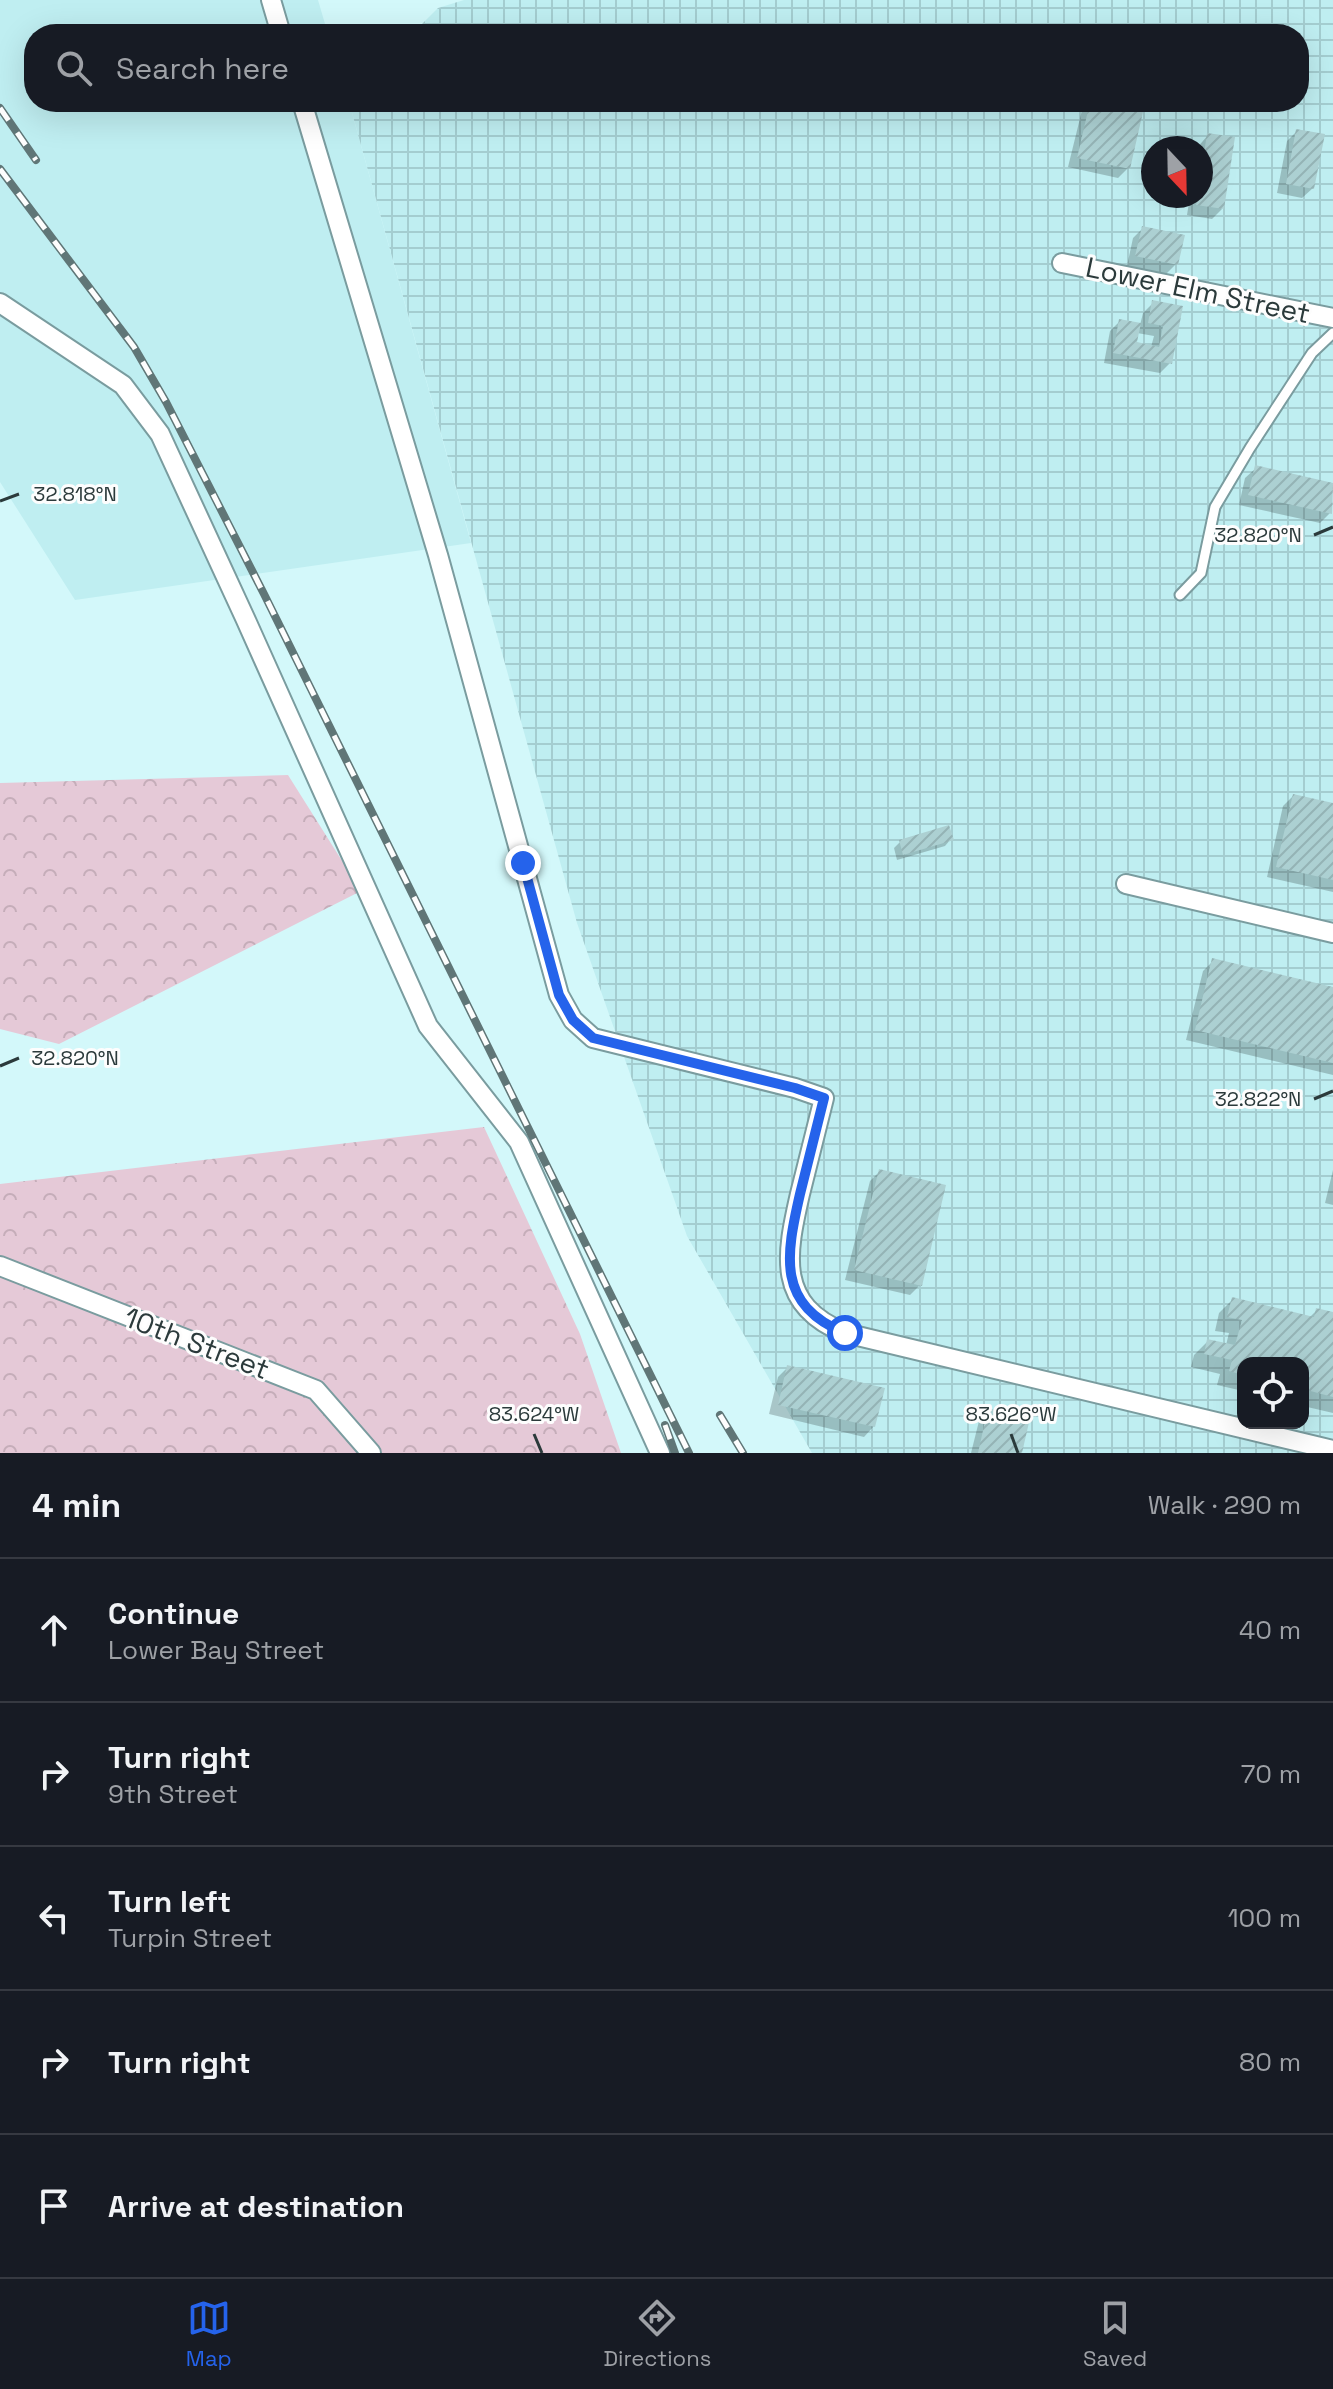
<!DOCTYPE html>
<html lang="en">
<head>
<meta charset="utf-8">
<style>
	body { margin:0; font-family:"Space Grotesk",sans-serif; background:#20242c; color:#f1f3f6 }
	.controls { position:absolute; right:24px; bottom:24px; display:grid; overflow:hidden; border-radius:16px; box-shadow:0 8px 32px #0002 }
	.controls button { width:72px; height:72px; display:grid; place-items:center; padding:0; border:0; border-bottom:2px solid #363941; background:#171b24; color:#f1f3f6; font:40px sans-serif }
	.compass { position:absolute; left:1141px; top:136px; width:72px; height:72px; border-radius:50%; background:#171b24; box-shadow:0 8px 32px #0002; rotate:158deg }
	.stop { position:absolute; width:24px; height:24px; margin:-18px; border:6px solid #2563eb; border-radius:50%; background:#fff }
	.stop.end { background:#2563eb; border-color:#fff; box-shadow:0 2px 8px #0008 }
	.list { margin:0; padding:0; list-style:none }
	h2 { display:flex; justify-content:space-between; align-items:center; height:104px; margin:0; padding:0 32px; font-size:34px }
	h2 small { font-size:26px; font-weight:400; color:#9ea1a6 }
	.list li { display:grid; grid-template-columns:52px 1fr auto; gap:24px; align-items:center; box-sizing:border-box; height:144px; padding:0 32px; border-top:2px solid #363941 }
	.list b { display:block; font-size:30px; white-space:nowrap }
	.list p { margin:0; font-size:26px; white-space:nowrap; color:#9ea1a6 }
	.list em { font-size:26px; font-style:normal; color:#9ea1a6 }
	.icon { flex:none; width:44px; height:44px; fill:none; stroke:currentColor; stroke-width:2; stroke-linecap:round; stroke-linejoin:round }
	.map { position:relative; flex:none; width:1333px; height:1453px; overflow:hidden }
	.search { position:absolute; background:#171b24; box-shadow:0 8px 32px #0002; left:24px; right:24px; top:24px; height:88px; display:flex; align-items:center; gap:20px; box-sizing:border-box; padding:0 28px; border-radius:32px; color:#9ea1a6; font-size:30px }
	.sheet { height:824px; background:#171b24 }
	nav { display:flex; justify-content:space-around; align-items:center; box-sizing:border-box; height:112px; border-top:2px solid #363941; background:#171b24; font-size:22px; color:#9ea1a6 }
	nav a { display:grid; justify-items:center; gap:4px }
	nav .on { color:#2563eb }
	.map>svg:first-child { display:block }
</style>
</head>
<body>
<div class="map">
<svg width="1333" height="1453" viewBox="0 0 1333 1453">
	<defs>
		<pattern id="industrial-grid" width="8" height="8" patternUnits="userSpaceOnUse" patternTransform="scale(2)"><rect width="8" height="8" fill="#bfeef1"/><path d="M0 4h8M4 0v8" fill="none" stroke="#a4cdd0"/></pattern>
		<pattern id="forest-crowns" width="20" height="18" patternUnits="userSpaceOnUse" patternTransform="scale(2)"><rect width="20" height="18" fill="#e5c9d7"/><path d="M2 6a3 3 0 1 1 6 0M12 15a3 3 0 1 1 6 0" fill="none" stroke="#c5adb9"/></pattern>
		<pattern id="building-hatch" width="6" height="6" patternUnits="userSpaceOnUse" patternTransform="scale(2)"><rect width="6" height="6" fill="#acd0d2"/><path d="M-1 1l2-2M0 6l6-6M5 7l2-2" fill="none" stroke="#94b3b5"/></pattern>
	</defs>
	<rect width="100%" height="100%" fill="#d3f8fa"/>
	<!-- built -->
	<path fill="#bfeef1" d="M0 0H318L328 34H34V102H349L471 543 75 600 0 482Z"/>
	<!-- industrial -->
	<path fill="url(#industrial-grid)" fill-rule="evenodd" d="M464 0H1333V1453H812L687 1236 577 923 349 102H1299V34H412L438 8ZM1153 148H1201V196H1153ZM1243 1363H1303V1423H1243Z"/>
	<!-- forest -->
	<path fill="url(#forest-crowns)" d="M288 775 361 891 59 1044 0 1029V783Z
		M484 1127 580 1334 621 1453H0V1184Z"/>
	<!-- shadow -->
	<path fill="#0003" fill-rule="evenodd" d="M1084 102 1142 104 1128 168 1118 178 1068 167Z
		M1297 131 1313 188 1302 198 1277 193 1287 141Z
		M1208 135 1222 209 1212 219 1187 215 1190 196H1201V148H1197Z
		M1143 228 1176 264 1166 274 1127 266 1133 238Z
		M1153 303 1181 308 1170 363 1160 373 1104 363 1110 331 1120 321 1140 325 1143 313ZM1137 333 1154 336 1151 347 1135 344Z
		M1256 468 1333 485 1330 513 1320 523 1239 505 1245 478Z
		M1293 796 1333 805V892L1267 877 1283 806Z
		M951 839 945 846 897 860 894 848 900 842Z
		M1213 961 1333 989V1075L1186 1040 1203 971Z
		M1333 1170V1205L1325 1203Z
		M880 1171 920 1285 910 1295 845 1280 870 1181Z
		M1233 1299 1309 1318 1317 1310 1333 1325V1413L1303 1406V1363H1243V1391L1217 1385 1220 1374 1191 1367 1194 1355 1208 1341 1226 1345 1229 1333 1215 1331 1219 1313Z
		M788 1367 874 1426 864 1437 769 1414 778 1377Z
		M989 1411 1020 1453H971L979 1421Z"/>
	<!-- building -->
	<path fill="url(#building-hatch)" d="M1090 102 1145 103 1130 169 1077 158Z
		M1296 129 1325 134 1314 189 1286 184Z
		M1207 133 1235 137 1224 209 1196 205 1198 196H1201V175Z
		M1142 226 1185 235 1178 265 1135 256Z
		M1152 300 1183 306 1172 364 1113 353 1119 319 1141 323 1137 342 1159 347 1163 326 1148 323Z
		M1255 465 1333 483 1332 514 1248 495Z
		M1293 794 1333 803V880L1276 867Z
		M949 825 954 840 903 855 899 840Z
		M1212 958 1333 987V1063L1195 1030Z
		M879 1169 946 1185 922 1286 854 1270Z
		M1232 1297 1314 1317 1316 1308 1333 1312V1397L1303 1389V1363H1243V1375L1229 1371 1232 1360 1204 1354 1207 1339 1235 1345 1242 1320 1227 1317Z
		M787 1365 885 1388 875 1427 778 1405Z
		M988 1408 1030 1418 1022 1453H978Z"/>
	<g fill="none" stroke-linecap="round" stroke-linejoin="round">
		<defs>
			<path id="lane" d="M1180 595 1201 573 1215 507 1250 448 1312 353 1333 333"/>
			<path id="street" d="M271 0 281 34
				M302 102 438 555 559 995 573 1020 593 1038 795 1088 824 1098C816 1130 808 1162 800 1194 786 1255 776 1305 845 1333L1333 1450
				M1062 263 1333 318
				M0 303 123 385 160 434 245 618 428 1026 519 1142 660 1453
				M1126 884 1333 933
				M0 1266 316 1390 371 1453"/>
		</defs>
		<!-- lane casing -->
		<use href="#lane" stroke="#7a9c9f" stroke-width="13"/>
		<!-- street casing -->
		<use href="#street" stroke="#7a9c9f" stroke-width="22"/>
		<!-- lane -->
		<use href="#lane" stroke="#fff" stroke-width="9"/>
		<!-- street -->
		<use href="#street" stroke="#fff" stroke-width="18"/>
		<defs>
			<path id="rail" d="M0 108 36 160
				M0 169 134 347 166 402 264 594 689 1453
				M720 1415 743 1453
				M665 1425 675 1453"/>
		</defs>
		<!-- rail casing -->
		<use href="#rail" stroke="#607677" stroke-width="8"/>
		<!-- rail -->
		<use href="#rail" stroke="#fdfdfd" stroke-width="5" stroke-dasharray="15" stroke-linecap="butt"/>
	</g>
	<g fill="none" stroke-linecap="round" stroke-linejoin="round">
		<!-- route -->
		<path stroke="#2563eb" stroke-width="10" d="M523 863 559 995 573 1020 593 1038 795 1088 824 1098C816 1130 808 1162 800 1194 786 1255 776 1305 845 1333"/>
	</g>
	<!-- ticks -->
	<path fill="none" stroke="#2b3a3b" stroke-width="3" d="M0 501 19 494M1314 535 1333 527M0 1066 19 1058M1314 1099 1333 1091M534 1434 542 1453M1011 1434 1018 1453"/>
	<g text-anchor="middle" stroke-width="6" stroke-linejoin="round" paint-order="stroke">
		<!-- street labels -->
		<g font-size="28" fill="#2b3a3b" stroke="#fdfdfd">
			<text transform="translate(1198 290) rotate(12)" y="10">Lower Elm Street</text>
			<text transform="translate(197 1343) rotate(21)" y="10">10th Street</text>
		</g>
	</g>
	<g font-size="20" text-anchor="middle" fill="#2b3a3b" stroke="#fdfdfd" stroke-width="6" stroke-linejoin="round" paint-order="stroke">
		<text x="75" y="501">32.818°N</text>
		<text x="1258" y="542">32.820°N</text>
		<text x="75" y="1065">32.820°N</text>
		<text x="1258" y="1106">32.822°N</text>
		<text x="534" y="1421">83.624°W</text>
		<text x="1011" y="1421">83.626°W</text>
	</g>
</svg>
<div class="controls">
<button><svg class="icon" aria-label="locate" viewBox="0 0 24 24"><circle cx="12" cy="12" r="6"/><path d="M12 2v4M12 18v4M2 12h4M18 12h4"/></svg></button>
</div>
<svg class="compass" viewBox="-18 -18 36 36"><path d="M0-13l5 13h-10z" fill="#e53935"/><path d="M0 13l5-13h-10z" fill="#9ea1a6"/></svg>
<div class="stop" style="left:845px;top:1333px"></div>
<div class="stop end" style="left:523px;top:863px"></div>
<div class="search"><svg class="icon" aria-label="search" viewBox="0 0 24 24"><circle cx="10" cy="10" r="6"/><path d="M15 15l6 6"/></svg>Search here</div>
</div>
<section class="sheet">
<h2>4 min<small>Walk · 290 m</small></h2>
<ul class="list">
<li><svg class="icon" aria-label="ahead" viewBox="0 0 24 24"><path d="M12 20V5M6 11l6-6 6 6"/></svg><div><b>Continue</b><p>Lower Bay Street</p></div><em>40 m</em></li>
<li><svg class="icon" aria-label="right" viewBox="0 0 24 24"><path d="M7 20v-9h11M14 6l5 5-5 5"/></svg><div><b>Turn right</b><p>9th Street</p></div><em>70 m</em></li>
<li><svg class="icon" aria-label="left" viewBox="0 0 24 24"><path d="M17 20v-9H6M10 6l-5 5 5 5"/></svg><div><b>Turn left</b><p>Turpin Street</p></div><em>100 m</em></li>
<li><svg class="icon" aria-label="right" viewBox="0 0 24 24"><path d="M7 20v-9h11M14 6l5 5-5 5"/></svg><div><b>Turn right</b></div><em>80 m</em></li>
<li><svg class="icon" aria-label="arrive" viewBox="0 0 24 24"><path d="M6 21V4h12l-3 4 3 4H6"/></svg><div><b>Arrive at destination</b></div></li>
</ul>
</section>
<nav>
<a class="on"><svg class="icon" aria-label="map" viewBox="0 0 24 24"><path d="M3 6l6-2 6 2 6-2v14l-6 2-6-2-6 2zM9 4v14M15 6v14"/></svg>Map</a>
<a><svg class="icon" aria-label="directions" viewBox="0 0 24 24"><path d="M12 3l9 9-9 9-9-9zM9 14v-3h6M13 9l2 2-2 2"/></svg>Directions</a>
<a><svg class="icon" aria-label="saved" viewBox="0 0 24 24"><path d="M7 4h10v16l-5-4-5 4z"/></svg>Saved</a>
</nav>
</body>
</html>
